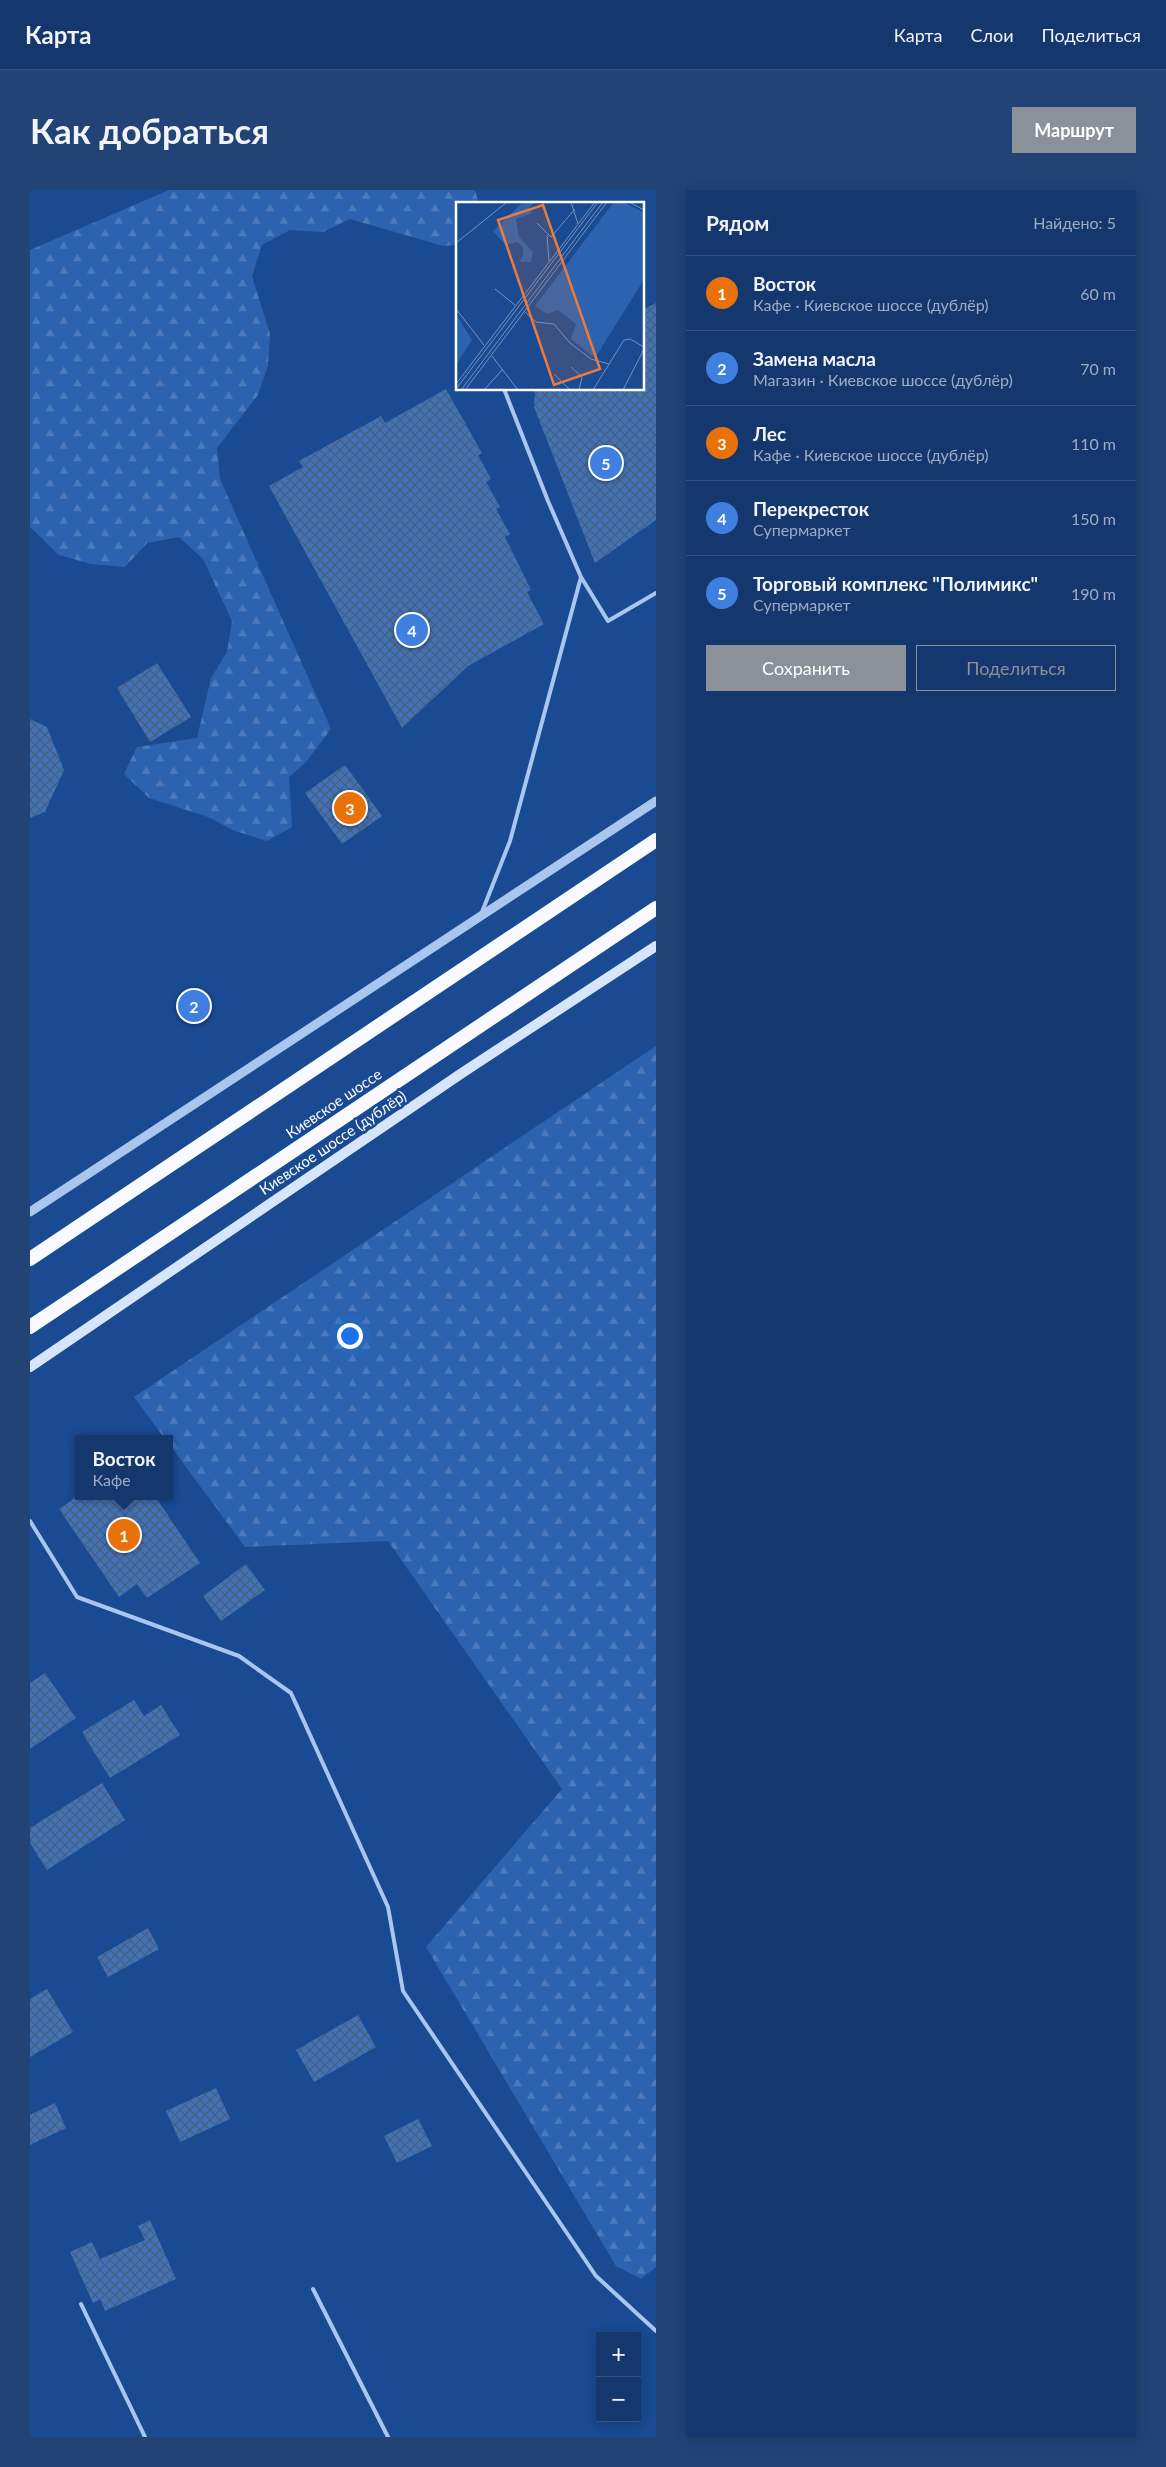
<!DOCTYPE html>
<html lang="ru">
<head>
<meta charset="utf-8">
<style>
	body { margin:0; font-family:Lato,sans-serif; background:#214376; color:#f1f3f6 }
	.controls { position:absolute; right:15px; bottom:15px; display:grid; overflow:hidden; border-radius:0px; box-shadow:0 2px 12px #0003 }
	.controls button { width:45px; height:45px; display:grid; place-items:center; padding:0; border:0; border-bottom:1px solid #335281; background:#14386e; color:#f1f3f6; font:25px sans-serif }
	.you { position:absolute; left:319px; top:1145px; width:18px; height:18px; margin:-12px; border:4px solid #fff; border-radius:50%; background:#1a73e8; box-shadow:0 0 0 8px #1a73e833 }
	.badge { display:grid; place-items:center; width:32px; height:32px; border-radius:50%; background:#8c9099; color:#fff; font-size:16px; font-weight:700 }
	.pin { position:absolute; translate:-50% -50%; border:2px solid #fff; box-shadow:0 1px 5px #0006 }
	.popup { position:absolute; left:45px; top:1245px; width:98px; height:65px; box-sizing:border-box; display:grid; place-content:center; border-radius:0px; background:#14386e; filter:drop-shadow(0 1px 4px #0005); font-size:16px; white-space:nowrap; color:#9dacc2 }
	.popup b { font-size:19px; color:#f1f3f6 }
	.popup::after { content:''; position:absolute; left:50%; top:100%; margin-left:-10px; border:10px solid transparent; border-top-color:#14386e }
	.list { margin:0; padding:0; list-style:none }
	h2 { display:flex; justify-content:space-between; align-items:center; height:65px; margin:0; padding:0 20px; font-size:21px }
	h2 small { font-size:16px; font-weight:400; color:#9dacc2 }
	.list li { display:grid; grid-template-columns:32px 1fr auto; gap:15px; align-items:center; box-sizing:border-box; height:75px; padding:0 20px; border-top:1px solid #335281 }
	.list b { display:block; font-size:19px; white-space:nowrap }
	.list p { margin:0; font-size:16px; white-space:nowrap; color:#9dacc2 }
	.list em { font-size:16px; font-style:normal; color:#9dacc2 }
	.actions { display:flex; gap:10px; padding:15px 20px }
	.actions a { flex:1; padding:11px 0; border:1px solid #8c9099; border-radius:0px; text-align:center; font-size:18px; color:#8c9099 }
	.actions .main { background:#8c9099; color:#fff }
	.map { position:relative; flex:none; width:626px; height:2247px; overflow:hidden; border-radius:0px }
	header { display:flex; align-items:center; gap:30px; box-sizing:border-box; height:70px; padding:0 25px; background:#14386e; border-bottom:1px solid #335281 }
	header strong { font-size:24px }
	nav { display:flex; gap:28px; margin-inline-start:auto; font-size:18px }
	.intro { display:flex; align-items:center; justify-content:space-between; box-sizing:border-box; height:120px; padding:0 30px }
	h1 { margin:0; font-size:35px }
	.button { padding:12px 22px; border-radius:0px; background:#8c9099; color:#fff; font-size:18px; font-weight:700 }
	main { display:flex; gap:30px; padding:0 30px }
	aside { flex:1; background:#14386e; border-radius:0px; box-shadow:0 2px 12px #0003 }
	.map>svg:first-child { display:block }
</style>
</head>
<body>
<header>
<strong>Карта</strong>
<nav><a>Карта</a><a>Слои</a><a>Поделиться</a></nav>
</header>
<div class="intro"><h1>Как добраться</h1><a class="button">Маршрут</a></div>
<main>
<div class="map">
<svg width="626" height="2247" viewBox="0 0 626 2247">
	<defs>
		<pattern id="forest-firs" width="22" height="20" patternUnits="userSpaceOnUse" patternTransform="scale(1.25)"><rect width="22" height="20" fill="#2c63b0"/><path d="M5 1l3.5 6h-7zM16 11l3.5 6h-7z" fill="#4c7abc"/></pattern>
		<pattern id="building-cross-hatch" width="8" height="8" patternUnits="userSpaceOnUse" patternTransform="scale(1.25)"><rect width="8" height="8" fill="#4273b9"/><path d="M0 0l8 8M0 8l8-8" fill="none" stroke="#485e7d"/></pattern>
	</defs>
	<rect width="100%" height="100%" fill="#1a4a92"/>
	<!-- forest -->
	<path fill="url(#forest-firs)" d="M139 0H445L449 14H427V55L413 56 320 29 293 42 260 40 232 55 222 86 240 144 238 175 228 205 187 258 190 289 301 539 276 572 259 587 262 637 237 651 205 641 178 627 119 608 94 584 107 557 167 548 181 488 197 462 202 431 173 369 149 347 117 353 95 377 61 374 29 365 0 337V60Z
		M626 856V2077L611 2089 586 2076 396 1757 532 1599 358 1351 215 1357 139 1254V1249H135L104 1207Z"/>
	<!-- building -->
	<path fill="url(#building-cross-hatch)" d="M626 113V330L565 373 504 217 505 199H612V120Z
		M416 199 452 263 448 265 461 289 456 292 470 317 466 319 480 344 475 347 501 400 497 402 514 434 438 476 372 538 239 296 273 277 269 271 351 226 355 233Z
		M127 473 161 527 120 552 87 498Z
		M0 529 17 537 34 580 15 622 0 628Z
		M315 575 352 626 312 654 275 603Z
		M49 1305 125 1306 170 1373 117 1408 107 1394 89 1407 29 1319Z
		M216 1374 235 1400 191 1431 173 1406Z
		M15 1483 46 1528 0 1559V1493Z
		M104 1510 114 1526 131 1515 150 1545 80 1588 52 1542Z
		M72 1593 95 1630 17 1680 0 1653V1638Z
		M118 1738 129 1759 78 1787 67 1767Z
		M17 1799 43 1842 0 1867V1809Z
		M328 1825 346 1857 284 1892 266 1860Z
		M186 1898 200 1929 150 1952 136 1921Z
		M25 1913 36 1938 0 1955V1925Z
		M388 1929 402 1956 367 1973 354 1946Z
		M120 2030 146 2089 75 2121 70 2109 63 2113 40 2062 62 2052 70 2069 115 2050 108 2036Z"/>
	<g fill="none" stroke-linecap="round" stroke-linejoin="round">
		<!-- service -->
		<path stroke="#a9c6ef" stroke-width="4" d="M474 199 518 311 551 387 578 431 626 403
			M452 722 480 651 551 387
			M0 1331 47 1407 209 1466 261 1503 358 1717 373 1801 566 2086 626 2141
			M283 2099 358 2247
			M51 2114 115 2247"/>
		<!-- tertiary -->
		<path stroke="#a9c6ef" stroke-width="9" d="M0 1022 626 611"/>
		<!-- secondary -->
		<path stroke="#d7e5fb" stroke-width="10" d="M0 1177 432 883 626 756"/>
		<!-- trunk -->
		<path stroke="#f8faff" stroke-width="14" d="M0 1069 626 650
			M0 1137 626 718"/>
	</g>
	<g text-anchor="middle" stroke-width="5" stroke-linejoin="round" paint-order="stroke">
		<!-- street labels -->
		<g font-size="15" fill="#fff" stroke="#1a4a92">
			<text transform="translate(304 914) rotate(-34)" y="5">Киевское шоссе</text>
			<text transform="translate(303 953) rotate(-34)" y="5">Киевское шоссе (дублёр)</text>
		</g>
	</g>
	<!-- overview -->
	<g transform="translate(426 12)">
		<rect width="188" height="188" fill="#1a4a92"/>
		<path d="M79 0 74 5 76 11 60 17 63 35 77 50 75 60H65L63 59 67 54V45L61 40 50 43 37 29 65 2ZM158 0H167L187 10V79L139 156 115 137 120 122 102 108 91 112 79 104ZM0 112 16 138 0 163 1 121Z" fill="#2c63b0"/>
		<path fill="none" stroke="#7692be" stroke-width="1" d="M115 0 122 22M173 0 188 8M81 21 95 35 119 7M91 33 93 59M0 41 51 0M39 87 59 103M0 107 28 143M69 110 80 120 98 122 114 141 135 157 153 162M36 154 62 188M115 165 126 175 123 188M98 172 114 188M0 182 139 0M0 187 142 0M5 188 147 0M9 188 151 0M28 188 47 167M137 188 168 138 174 137 188 145M167 188 188 147"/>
		<path fill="#ed7a3d" fill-opacity="0.15" stroke="#ed7a3d" stroke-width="2.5" d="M87 3 144 167 98 183 42 18Z"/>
		<rect width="188" height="188" fill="none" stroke="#fff" stroke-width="2.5"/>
	</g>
</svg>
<div class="controls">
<button>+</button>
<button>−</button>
</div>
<div class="you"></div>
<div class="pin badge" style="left:94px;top:1345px;background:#e8710a">1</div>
<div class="popup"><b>Восток</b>Кафе</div>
<div class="pin badge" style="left:164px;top:816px;background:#3f7fe0">2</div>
<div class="pin badge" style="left:320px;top:618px;background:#e8710a">3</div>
<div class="pin badge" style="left:382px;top:440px;background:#3f7fe0">4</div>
<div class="pin badge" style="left:576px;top:273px;background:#3f7fe0">5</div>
</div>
<aside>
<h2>Рядом<small>Найдено: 5</small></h2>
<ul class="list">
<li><span class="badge" style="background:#e8710a">1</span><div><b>Восток</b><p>Кафе · Киевское шоссе (дублёр)</p></div><em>60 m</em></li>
<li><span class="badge" style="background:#3f7fe0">2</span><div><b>Замена масла</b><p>Магазин · Киевское шоссе (дублёр)</p></div><em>70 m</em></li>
<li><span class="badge" style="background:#e8710a">3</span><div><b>Лес</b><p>Кафе · Киевское шоссе (дублёр)</p></div><em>110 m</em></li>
<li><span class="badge" style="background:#3f7fe0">4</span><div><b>Перекресток</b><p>Супермаркет</p></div><em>150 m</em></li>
<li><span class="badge" style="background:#3f7fe0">5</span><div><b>Торговый комплекс &quot;Полимикс&quot;</b><p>Супермаркет</p></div><em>190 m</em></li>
</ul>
<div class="actions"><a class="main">Сохранить</a><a>Поделиться</a></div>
</aside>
</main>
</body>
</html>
